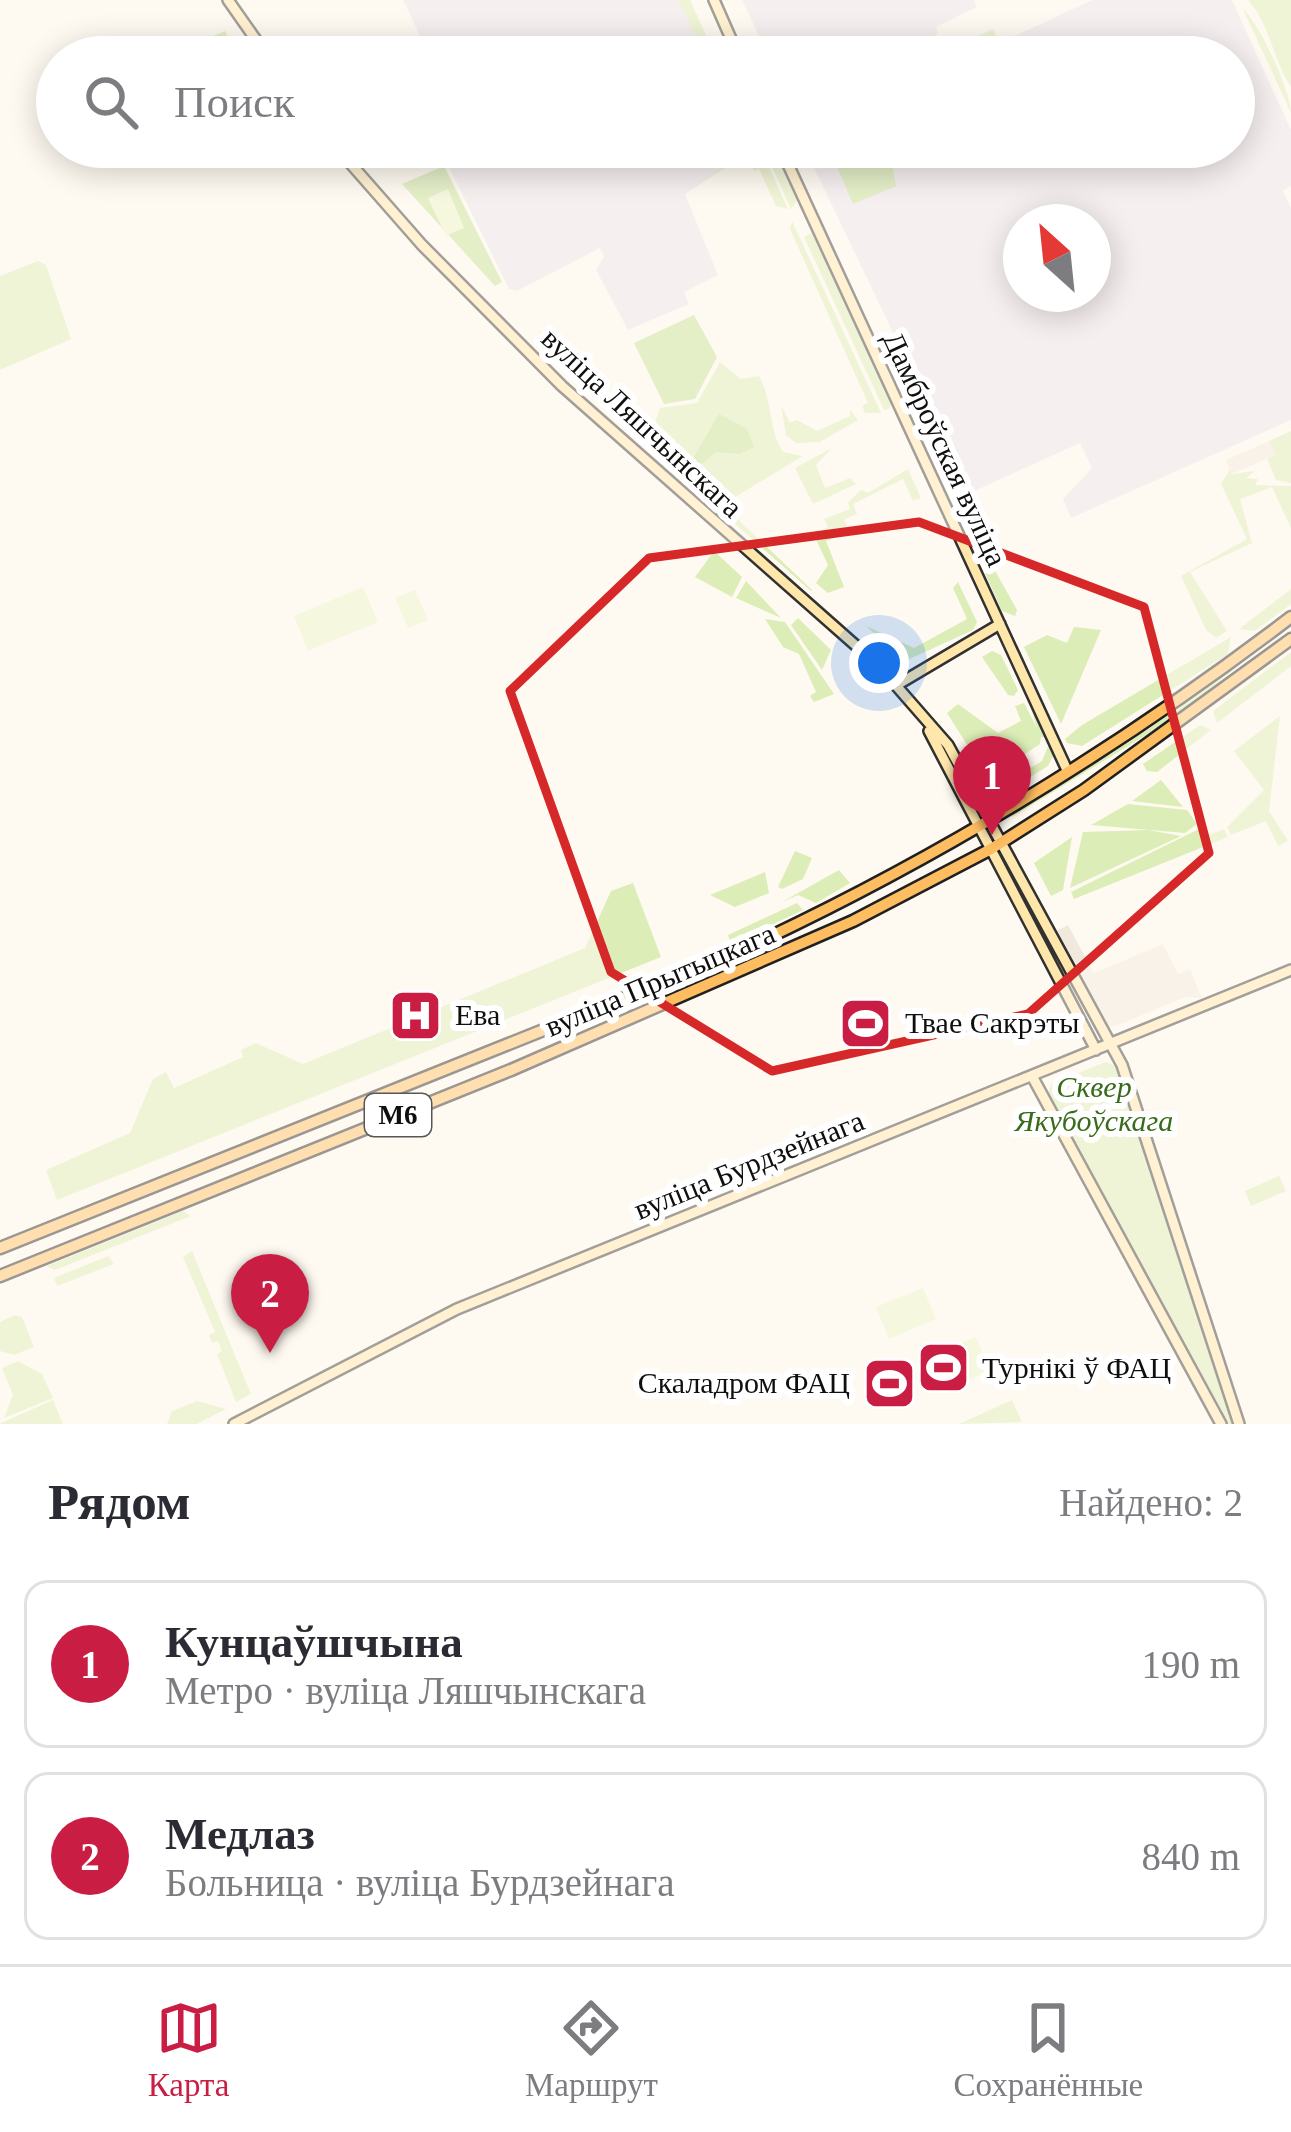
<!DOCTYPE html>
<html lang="ru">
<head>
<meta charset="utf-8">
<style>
	body { margin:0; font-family:Georgia,serif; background:#f7f7f7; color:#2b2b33 }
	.compass { position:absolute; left:1003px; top:204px; width:108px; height:108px; border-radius:50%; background:#fff; box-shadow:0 6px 30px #0003; rotate:333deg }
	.you { position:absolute; left:879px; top:663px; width:42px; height:42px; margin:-30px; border:9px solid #fff; border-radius:50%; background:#1a73e8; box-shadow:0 0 0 18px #1a73e833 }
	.badge { display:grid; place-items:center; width:78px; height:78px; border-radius:50%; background:#c91d43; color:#fff; font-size:39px; font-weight:700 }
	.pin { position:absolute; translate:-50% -99px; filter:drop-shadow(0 3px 6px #0008) }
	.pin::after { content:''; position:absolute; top:63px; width:42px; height:36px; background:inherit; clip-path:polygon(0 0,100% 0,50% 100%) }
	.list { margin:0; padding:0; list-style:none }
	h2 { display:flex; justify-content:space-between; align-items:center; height:156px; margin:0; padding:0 48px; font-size:51px }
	h2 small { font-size:39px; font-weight:400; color:#7c7c81 }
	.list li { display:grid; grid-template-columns:78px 1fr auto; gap:36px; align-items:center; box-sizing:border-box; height:168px; margin:0 24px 24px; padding:0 24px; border:3px solid #e1e1e2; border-radius:24px }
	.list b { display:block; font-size:45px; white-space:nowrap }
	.list p { margin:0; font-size:39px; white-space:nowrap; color:#7c7c81 }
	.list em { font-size:39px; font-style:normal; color:#7c7c81 }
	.icon { flex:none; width:66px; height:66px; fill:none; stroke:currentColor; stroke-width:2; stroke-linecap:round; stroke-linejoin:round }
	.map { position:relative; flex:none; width:1291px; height:1424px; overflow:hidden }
	.search { position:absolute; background:#fff; box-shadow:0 6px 30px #0003; left:36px; right:36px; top:36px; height:132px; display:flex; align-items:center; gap:30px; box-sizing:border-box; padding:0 42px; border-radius:66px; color:#7c7c81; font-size:45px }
	.sheet { height:540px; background:#fff }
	nav { display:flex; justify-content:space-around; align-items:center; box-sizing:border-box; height:168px; border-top:3px solid #e1e1e2; background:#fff; font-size:33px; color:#7c7c81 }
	nav a { display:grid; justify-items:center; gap:6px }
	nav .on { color:#c91d43 }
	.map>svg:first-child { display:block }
</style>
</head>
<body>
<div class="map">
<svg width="1291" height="1424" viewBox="0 0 1291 1424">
	<rect width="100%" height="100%" fill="#fffaf1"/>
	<!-- industrial -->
	<path fill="#ebe3ee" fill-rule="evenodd" d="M403 0H689L714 57H430Z
		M742 0H974L977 7 936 27 938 34 885 57H769Z
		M1092 0H1232L1291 130V186L1283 191 1291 208V420L1071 518 1063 499 1092 468 1080 443 970 493 804 147H1234V57H970ZM1021 222H1093V294H1021Z
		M470 147H752L753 150 685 194 718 275 684 292 689 304 628 330 596 270 604 257 600 248 517 291 509 289 446 161Z"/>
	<!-- green -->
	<path fill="#dcedb7" d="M678 0H690L716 57H705Z
		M1248 0H1291V87C1272 58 1271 26 1248 0Z
		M1243 9C1260 24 1291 92 1291 113Z
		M993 29 1000 43 970 57H945L950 49Z
		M752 147H760L788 209 776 206 759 169 754 171 747 158 706 177Z
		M763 147H772L797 201 791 209Z
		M792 221 870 389 881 413H865L862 406 868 403 790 229Z
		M812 233 891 405 889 409 884 410 804 237Z
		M38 261 46 265 71 339 0 370V276Z
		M720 362 741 379 759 376C773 401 768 429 783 452L803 456 727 502 652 431 660 408 697 403Z
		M781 405 790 423 797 420 817 431 850 416V410L858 420 820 442 796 443 786 435Z
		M1291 431V483L1276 480 1267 459 1275 455 1269 441Z
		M832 448 816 465 825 488 850 478 856 484 813 504 795 468Z
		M908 469 921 498 913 501 903 479 853 504 857 514 844 520 849 532 826 541 844 587 828 593 816 583 828 565 814 535 828 527 824 519 850 509 848 502 861 490 868 493Z
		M1230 469 1232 474 1255 471 1246 478 1258 479 1255 485 1291 486V528L1272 487 1240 499 1252 543 1190 572 1227 631 1216 638 1206 630 1181 576 1247 539 1221 484Z
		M727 509 812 590 811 591 727 517Z
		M714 551 742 577 732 597 695 577Z
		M993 567 1017 610 1015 616 1002 611 985 573Z
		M746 581 781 618 736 598Z
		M958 582 977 622 973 630 905 661 866 626 914 648 967 619 953 588Z
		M1291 589V604L1255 631 1239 629Z
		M798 618 831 650 822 670 791 625Z
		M765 619 785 622 834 694 814 702 810 696 816 692 799 654 783 647Z
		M1291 623 1177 716 1012 817 1017 809 1150 728Z
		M1074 627 1101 630 1061 724 1024 647 1047 635 1067 643Z
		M1231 637 1228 654 1082 746 1067 743 1065 739 1082 725Z
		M992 651 1001 655 1018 690 1014 696 1008 695 982 657Z
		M1291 652V666L1217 723 1213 711Z
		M1024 703 1037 728 1030 705 1047 738 1041 737 1040 744 988 778 947 713 958 704 998 733 1021 721 1015 706Z
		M1280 716 1269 811 1288 841 1278 846 1266 821 1231 835 1227 827 1264 790 1234 751Z
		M1200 725 1211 730 1157 772 1147 771 1143 764Z
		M1049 744 1053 756 1048 766 1003 794 984 788H997L1042 761Z
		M1161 780 1183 807 1132 801Z
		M1128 804 1187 810 1197 824 1185 833 1091 825Z
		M1201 828 1209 835 1224 829 1228 837 1074 899 1071 892Z
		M1148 830 1181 836 1070 888 1083 832Z
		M1072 837 1063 890 1051 896 1034 863Z
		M795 851 812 858 803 879 782 889 778 887Z
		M839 870 850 883 816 903 798 895 782 902Z
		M765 872 769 893 735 907 710 895Z
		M633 883 661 957 57 1200 46 1170 130 1133 153 1079 166 1072 174 1088 243 1057 241 1050 256 1043 303 1064 585 948 611 891Z
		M797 903 803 910 731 944 728 935Z
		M1106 1062 1115 1066 1235 1424H1225L1048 1093 1052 1083Z
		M1279 1176 1286 1191 1251 1206 1245 1191Z
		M183 1211 191 1216 55 1270 47 1266Z
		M192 1251 251 1394 236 1402 217 1354 222 1351 218 1341 212 1343 209 1335 215 1332 183 1257Z
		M108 1256 114 1264 57 1286 54 1278Z
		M15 1315 22 1317 34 1347 14 1355 0 1351V1322Z
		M18 1361 42 1374 53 1398 4 1418 13 1395 2 1368Z
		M53 1400 63 1424H0L1 1423Z
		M1012 1400 1022 1422 959 1424Z
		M197 1401 226 1409 197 1424H167L172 1411Z"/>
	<!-- forest -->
	<path fill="#c3df95" d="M225 31 237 57H180L178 51Z
		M814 147H889L896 186 853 204 829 148 816 152Z
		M444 166 502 282 495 286 402 184Z
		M694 315 717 357 695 399 664 404 634 343Z
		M719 414 747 429 754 447 740 454 716 452 698 467 691 462Z"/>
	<!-- pitch -->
	<path fill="#ecf3ca" d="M448 189 464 228 446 236 428 198Z
		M363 587 378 622 308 651 294 616Z
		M415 590 428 620 408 628 395 598Z
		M923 1288 936 1319 889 1339 876 1307Z
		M976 1337 990 1371 960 1383 946 1349Z
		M941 1347 957 1385 945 1390 929 1352Z"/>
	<!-- plaza -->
	<path fill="#f1e9de" d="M1269 441 1276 455 1232 474 1226 460Z
		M1068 925 1094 973 1163 944 1178 974 1190 969 1202 998 1186 997 1108 1029 1056 931Z"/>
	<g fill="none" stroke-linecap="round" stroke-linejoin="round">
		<defs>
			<path id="secondary" d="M228 0 268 57
				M714 0 739 57
				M336 147 422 245 562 386 879 666 948 745 1122 1065 1239 1424
				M780 147 1067 770
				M897 685 1000 624
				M929 731 1096 1050
				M1032 1076 1221 1424
				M234 1424 457 1309 1291 970"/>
			<path id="primary" d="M0 1248 733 954C931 863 1118 749 1291 617
				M0 1276 511 1070 853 921 991 849 1084 790 1291 639"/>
		</defs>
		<!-- secondary casing -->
		<use href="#secondary" stroke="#313131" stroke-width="14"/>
		<!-- primary casing -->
		<use href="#primary" stroke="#202020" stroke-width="15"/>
		<!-- secondary -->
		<use href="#secondary" stroke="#ffe7ac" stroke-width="9"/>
		<!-- primary -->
		<use href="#primary" stroke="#ffbd61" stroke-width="10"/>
	</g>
	<!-- marked area -->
	<path d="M0 0H1291V1424H0ZM919 522 1144 607 1209 853 1028 1014 772 1071 611 972 510 691 649 558Z" fill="#fffaf1" fill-opacity=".55" fill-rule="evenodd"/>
	<path fill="none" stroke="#d62828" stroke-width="9" stroke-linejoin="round" d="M919 522 1144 607 1209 853 1028 1014 772 1071 611 972 510 691 649 558Z"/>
	<!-- icons -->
	<defs>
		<symbol id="hospital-square" viewBox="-11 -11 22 22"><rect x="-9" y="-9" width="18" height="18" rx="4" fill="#c91d43" stroke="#fff"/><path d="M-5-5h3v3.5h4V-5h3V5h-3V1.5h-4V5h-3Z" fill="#fff"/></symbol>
		<symbol id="stadium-square" viewBox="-11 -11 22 22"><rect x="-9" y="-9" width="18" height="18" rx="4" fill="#c91d43" stroke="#fff"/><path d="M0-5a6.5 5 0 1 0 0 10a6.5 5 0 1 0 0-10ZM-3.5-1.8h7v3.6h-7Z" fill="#fff"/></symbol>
	</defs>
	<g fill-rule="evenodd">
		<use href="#hospital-square" x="386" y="986" width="59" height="59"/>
		<use href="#stadium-square" x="836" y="994" width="59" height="59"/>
		<use href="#stadium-square" x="914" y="1338" width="59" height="59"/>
		<use href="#stadium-square" x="860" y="1354" width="59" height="59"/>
	</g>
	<g text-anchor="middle" stroke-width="12" stroke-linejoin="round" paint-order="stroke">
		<!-- shield labels -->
		<rect fill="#fff" stroke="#575757" stroke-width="3" x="365" y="1094" width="66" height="42" rx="9"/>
		<g font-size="27" font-weight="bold" fill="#0f0f0f">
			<text x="398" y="1124">М6</text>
		</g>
		<!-- street labels -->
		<g font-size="30" fill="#0f0f0f" stroke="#fff">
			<text transform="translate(642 423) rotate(43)" y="10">вуліца Ляшчынскага</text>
			<text transform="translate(945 449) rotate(65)" y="10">Дамброўская вуліца</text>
			<text transform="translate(660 980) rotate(-23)" y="10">вуліца Прытыцкага</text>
			<text transform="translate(749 1165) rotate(-22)" y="10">вуліца Бурдзейнага</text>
		</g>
		<!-- poi labels -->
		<g font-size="30" fill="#0f0f0f" stroke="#fff" text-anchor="start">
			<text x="455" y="1025">Ева</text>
			<text x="905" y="1033">Твае Сакрэты</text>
			<text x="982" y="1378">Турнікі ў ФАЦ</text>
			<text x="850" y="1393" text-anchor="end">Скаладром ФАЦ</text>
		</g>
		<!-- park labels -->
		<g font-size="30" font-style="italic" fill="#396c1a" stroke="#fff">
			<text x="1094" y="1097">Сквер<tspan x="1094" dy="34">Якубоўскага</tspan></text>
		</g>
	</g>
</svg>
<svg class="compass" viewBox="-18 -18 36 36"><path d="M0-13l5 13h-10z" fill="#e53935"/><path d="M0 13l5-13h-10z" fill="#7c7c81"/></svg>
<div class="you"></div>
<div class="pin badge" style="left:992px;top:835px">1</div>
<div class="pin badge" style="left:270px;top:1353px">2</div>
<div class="search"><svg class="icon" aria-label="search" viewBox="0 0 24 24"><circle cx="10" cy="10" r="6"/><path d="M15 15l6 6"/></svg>Поиск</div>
</div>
<section class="sheet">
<h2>Рядом<small>Найдено: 2</small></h2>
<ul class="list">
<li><span class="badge">1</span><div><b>Кунцаўшчына</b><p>Метро · вуліца Ляшчынскага</p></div><em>190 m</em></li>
<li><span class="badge">2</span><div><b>Медлаз</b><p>Больница · вуліца Бурдзейнага</p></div><em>840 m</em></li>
</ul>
</section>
<nav>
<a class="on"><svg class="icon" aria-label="map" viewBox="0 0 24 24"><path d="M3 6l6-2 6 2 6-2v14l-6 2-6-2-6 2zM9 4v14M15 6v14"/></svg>Карта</a>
<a><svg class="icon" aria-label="directions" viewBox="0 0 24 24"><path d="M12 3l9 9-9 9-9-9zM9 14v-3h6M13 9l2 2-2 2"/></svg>Маршрут</a>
<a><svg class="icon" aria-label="saved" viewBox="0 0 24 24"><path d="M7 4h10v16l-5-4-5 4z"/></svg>Сохранённые</a>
</nav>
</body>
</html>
